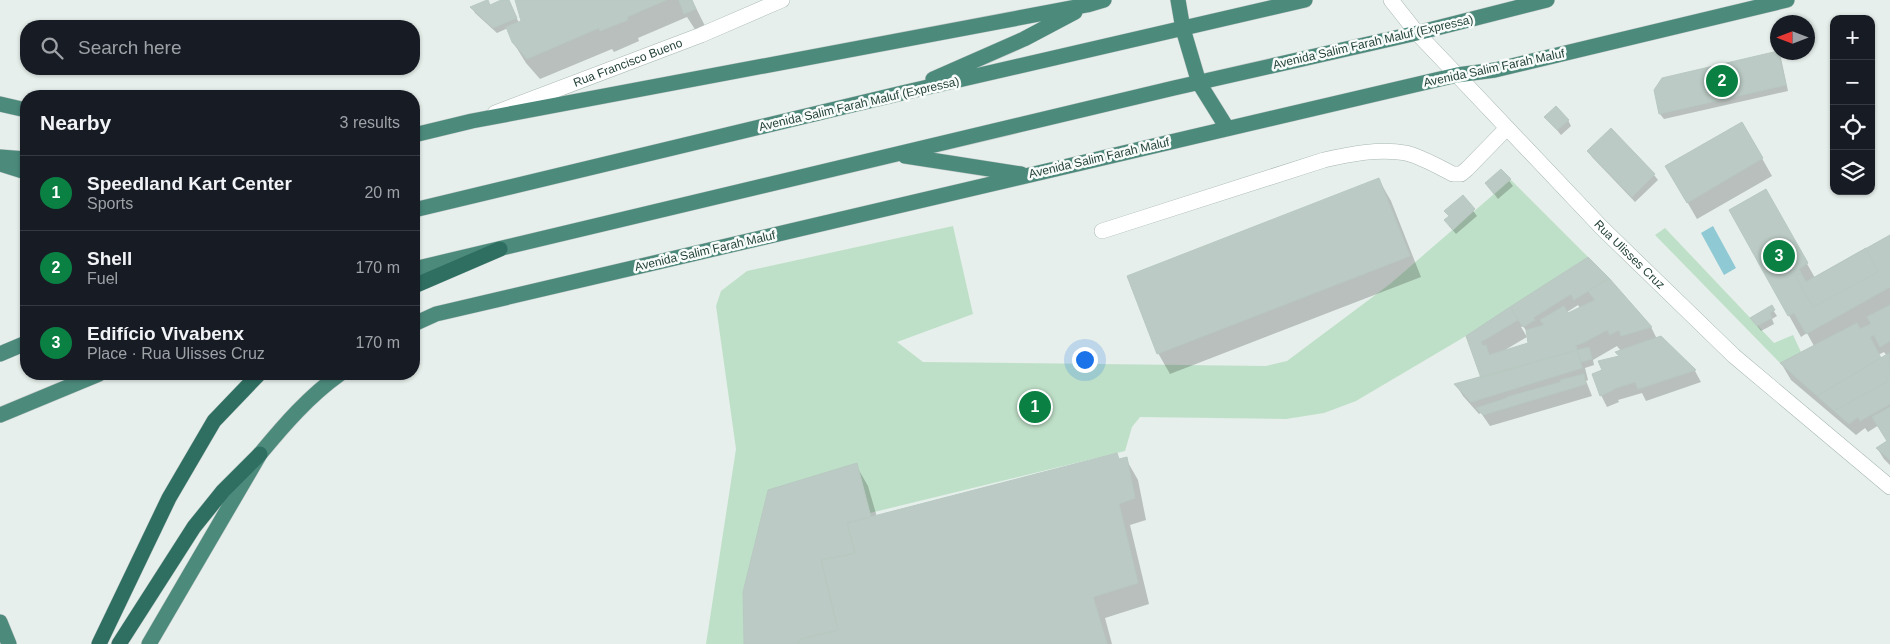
<!DOCTYPE html>
<html lang="en">
<head>
<meta charset="utf-8">
<style>
	body { margin:0; font-family:Arial,sans-serif; background:#20242c; color:#f1f3f6 }
	.controls { position:absolute; right:15px; top:15px; display:grid; overflow:hidden; border-radius:10px; box-shadow:0 1px 4px #0004 }
	.controls button { width:45px; height:45px; display:grid; place-items:center; padding:0; border:0; border-bottom:1px solid #363941; background:#171b24; color:#f1f3f6; font:25px sans-serif }
	.compass { position:absolute; left:1770px; top:15px; width:45px; height:45px; border-radius:50%; background:#171b24; box-shadow:0 1px 4px #0004; rotate:270deg }
	.you { position:absolute; left:1084px; top:359px; width:18px; height:18px; margin:-12px; border:4px solid #fff; border-radius:50%; background:#1a73e8; box-shadow:0 0 0 8px #1a73e833 }
	.badge { display:grid; place-items:center; width:32px; height:32px; border-radius:50%; background:#0b8043; color:#fff; font-size:16px; font-weight:700 }
	.pin { position:absolute; translate:-50% -50%; border:2px solid #fff; box-shadow:0 1px 5px #0006 }
	.list { margin:0; padding:0; list-style:none }
	h2 { display:flex; justify-content:space-between; align-items:center; height:65px; margin:0; padding:0 20px; font-size:21px }
	h2 small { font-size:16px; font-weight:400; color:#9ea1a6 }
	.list li { display:grid; grid-template-columns:32px 1fr auto; gap:15px; align-items:center; box-sizing:border-box; height:75px; padding:0 20px; border-top:1px solid #363941 }
	.list b { display:block; font-size:19px; white-space:nowrap }
	.list p { margin:0; font-size:16px; white-space:nowrap; color:#9ea1a6 }
	.list em { font-size:16px; font-style:normal; color:#9ea1a6 }
	.icon { flex:none; width:28px; height:28px; fill:none; stroke:currentColor; stroke-width:2; stroke-linecap:round; stroke-linejoin:round }
	.map { position:relative; flex:none; width:1890px; height:644px; overflow:hidden }
	.search { position:absolute; background:#171b24; box-shadow:0 1px 4px #0004; left:20px; top:20px; width:400px; height:55px; display:flex; align-items:center; gap:12px; box-sizing:border-box; padding:0 18px; border-radius:20px; color:#9ea1a6; font-size:19px }
	.panel { position:absolute; background:#171b24; box-shadow:0 1px 4px #0004; left:20px; top:90px; width:400px; height:290px; border-radius:20px }
	.map>svg:first-child { display:block }
</style>
</head>
<body>
<div class="map">
<svg width="1890" height="644" viewBox="0 0 1890 644">
	<rect width="100%" height="100%" fill="#e6efeb"/>
	<!-- green -->
	<path fill="#bfe0c8" d="M1508 177 1588 257 1466 336 1356 401 1324 413 1286 419 1140 417 1132 427 1125 451 870 513 847 523 799 644H706L736 449 716 306 721 291 747 271 953 226 973 314 897 342 923 362 1266 366 1287 361 1390 284 1494 194Z
		M1665 228 1774 343 1793 335 1801 352 1780 363 1655 235Z"/>
	<!-- water -->
	<path fill="#8ec9d4" d="M1713 226 1736 268 1724 275 1701 233Z"/>
	<!-- shadow -->
	<path fill="#0003" fill-rule="evenodd" d="M504 0H508L519 23 523 22 516 0H692L707 30 698 34 687 17 638 38 639 41 614 52 612 49 540 79 526 63 513 42 508 28 497 33 475 13 472 7 491 6Z
		M1778 53 1781 58 1788 91 1664 119 1660 114Z
		M1546 117 1568 120 1571 126 1561 135Z
		M1742 123 1772 176 1697 219 1667 167Z
		M1611 130 1654 175 1658 180 1635 202 1592 157 1588 151Z
		M1501 170 1513 186 1498 199 1486 183Z
		M1379 180 1391 201 1421 277 1170 374 1158 353Z
		M1463 197 1477 216 1456 234 1449 226V217L1446 211Z
		M1730 210 1778 212 1815 278 1890 236V465L1884 459 1877 448 1888 442 1879 425 1868 432 1865 428 1856 435 1791 380 1781 363 1814 346 1807 333 1801 337ZM1884 352 1887 356 1881 360 1878 355Z
		M1588 258 1651 327 1657 339 1661 338 1695 371 1701 382 1646 401 1642 393 1618 400 1619 402 1607 407 1601 395 1603 371 1620 357 1621 351 1617 346 1593 360 1594 365 1585 368 1588 380 1586 381 1592 396 1490 426 1481 413 1479 414 1463 396 1456 385 1483 378 1468 336ZM1578 305 1580 308 1565 316 1564 314ZM1523 326 1527 332 1530 344 1505 350 1527 337 1521 327Z
		M1771 307 1777 316 1772 319 1774 324 1761 331 1751 318Z
		M1117 455 1120 460 1126 459 1138 480 1146 520 1130 525 1149 604 1105 618 1112 644H745L856 465 868 486 877 517Z"/>
	<!-- building -->
	<path fill="#bbcac4" stroke="#b8c9c2" d="M487 0H488L490 5 501 0H509L517 18 493 28 470 7Z
		M515 0H666L627 17 628 20 600 31 599 28 527 59 512 42 506 27 521 21Z
		M679 0H692L696 9 684 14Z
		M1778 51 1786 85 1659 114 1654 90 1662 78Z
		M1556 106 1569 120 1557 130 1544 117Z
		M1742 122 1763 158 1687 203 1665 166Z
		M1611 128 1655 174 1632 197 1587 151Z
		M1501 169 1511 179 1494 194 1485 183Z
		M1379 178 1410 256 1157 354 1127 276Z
		M1766 189 1808 263 1799 269 1806 282 1890 235V287L1806 334 1794 313 1788 316 1729 210Z
		M1463 195 1475 209 1453 230 1444 220 1449 216 1444 211Z
		M1866 248 1878 272 1813 307 1795 276 1801 273 1806 282Z
		M1588 257 1609 278 1574 300 1571 294 1533 318 1535 320 1523 327 1510 307Z
		M1609 278 1652 327 1621 336 1619 330 1610 335 1607 330 1583 343 1576 345 1577 350 1481 378 1466 336 1510 307 1518 320 1481 342 1483 346 1486 345 1489 355 1528 343 1526 330 1544 325 1540 320 1564 306 1568 313 1595 300 1588 291Z
		M1772 305 1775 310 1770 313 1772 318 1757 326 1750 318Z
		M1890 305V341L1880 347 1874 335 1870 337 1881 358 1817 396 1780 363 1857 323 1860 329 1871 324 1867 317Z
		M1661 336 1696 370 1638 389 1635 382 1613 389V390L1609 392 1600 396 1592 374 1602 370 1598 361 1619 356 1615 352Z
		M1589 347 1592 359 1581 362 1577 350Z
		M1577 350 1582 368 1471 402 1454 384Z
		M1889 353 1890 380 1834 411 1817 396Z
		M1584 374 1586 384 1483 415 1476 408 1507 398V397L1561 382 1560 380Z
		M1890 380V404L1860 421 1858 417 1849 424 1834 411Z
		M1890 407V439L1887 441 1872 417Z
		M1890 439V460L1876 448Z
		M1117 453 1119 459 1127 457 1135 498 1119 504 1138 583 1093 597 1107 644H799L798 640 838 630 821 560 855 553 847 523Z
		M857 463 871 517 847 523 855 553 821 560 838 630 798 640 799 644H744L743 592 768 490Z"/>
	<g fill="none" stroke-linecap="round" stroke-linejoin="round">
		<defs>
			<path id="service" d="M1102 231 1324 160C1350 154 1380 148 1406 153 1422 157 1439 167 1453 174H1461L1467 169 1507 128"/>
			<g id="tertiary">
				<path id="s1" d="M1391 0 1417 33 1457 75 1602 228 1734 356 1890 487"/>
				<path id="s2" d="M495 113 701 35 782 0"/>
			</g>
			<path id="trunk" d="M1178 0 1183 29 1199 83 1227 128
				M933 79 1024 39 1075 12
				M0 104 26 110
				M414 135 472 121 1087 5 1104 0
				M905 156 1021 174
				M0 157 26 159
				M0 164 26 172
				M414 210 902 93 1305 0
				M414 269 1174 88 1417 33 1547 0
				M414 324 436 314 1457 75 1495 70 1787 0
				M0 354 26 343
				M0 415 99 374
				M0 622 9 644
				M149 644 260 454C284 425 309 396 340 374"/>
			<path id="motorway" d="M414 286 500 249
				M99 644 169 498 214 421 259 374
				M119 644 194 527 223 491 260 454"/>
		</defs>
		<!-- service casing -->
		<use href="#service" stroke="#a8b8b2" stroke-width="16"/>
		<!-- tertiary casing -->
		<use href="#tertiary" stroke="#a8b8b2" stroke-width="16"/>
		<!-- trunk casing -->
		<use href="#trunk" stroke="#c2cac8" stroke-width="16"/>
		<!-- motorway casing -->
		<use href="#motorway" stroke="#c2cac8" stroke-width="16"/>
		<!-- service -->
		<use href="#service" stroke="#fff" stroke-width="15"/>
		<!-- tertiary -->
		<use href="#tertiary" stroke="#fff" stroke-width="15"/>
		<!-- trunk -->
		<use href="#trunk" stroke="#4c8a7c" stroke-width="15"/>
		<!-- motorway -->
		<use href="#motorway" stroke="#2f6f62" stroke-width="15"/>
	</g>
	<g text-anchor="middle" stroke-width="5" stroke-linejoin="round" paint-order="stroke">
		<!-- street labels -->
		<g font-size="12" fill="#24423a" stroke="#f7fbf9">
			<text transform="translate(1373 42) rotate(-13)" y="4">Avenida Salim Farah Maluf (Expressa)</text>
			<text dy="4" stroke="none"><textPath href="#s2" startOffset="142">Rua Francisco Bueno</textPath></text>
			<text transform="translate(1494 68) rotate(-12)" y="4">Avenida Salim Farah Maluf</text>
			<text transform="translate(859 104) rotate(-13)" y="4">Avenida Salim Farah Maluf (Expressa)</text>
			<text transform="translate(1099 158) rotate(-13)" y="4">Avenida Salim Farah Maluf</text>
			<text transform="translate(705 251) rotate(-13)" y="4">Avenida Salim Farah Maluf</text>
			<text dy="4" stroke="none"><textPath href="#s1" startOffset="349">Rua Ulisses Cruz</textPath></text>
		</g>
	</g>
</svg>
<div class="controls">
<button>+</button>
<button>−</button>
<button><svg class="icon" aria-label="locate" viewBox="0 0 24 24"><circle cx="12" cy="12" r="6"/><path d="M12 2v4M12 18v4M2 12h4M18 12h4"/></svg></button>
<button><svg class="icon" aria-label="layers" viewBox="0 0 24 24"><path d="M12 4l9 5-9 5-9-5zM3 14l9 5 9-5"/></svg></button>
</div>
<svg class="compass" viewBox="-18 -18 36 36"><path d="M0-13l5 13h-10z" fill="#e53935"/><path d="M0 13l5-13h-10z" fill="#9ea1a6"/></svg>
<div class="you"></div>
<div class="pin badge" style="left:1035px;top:407px">1</div>
<div class="pin badge" style="left:1722px;top:81px">2</div>
<div class="pin badge" style="left:1779px;top:256px">3</div>
<div class="search"><svg class="icon" aria-label="search" viewBox="0 0 24 24"><circle cx="10" cy="10" r="6"/><path d="M15 15l6 6"/></svg>Search here</div>
<section class="panel">
<h2>Nearby<small>3 results</small></h2>
<ul class="list">
<li><span class="badge">1</span><div><b>Speedland Kart Center</b><p>Sports</p></div><em>20 m</em></li>
<li><span class="badge">2</span><div><b>Shell</b><p>Fuel</p></div><em>170 m</em></li>
<li><span class="badge">3</span><div><b>Edifício Vivabenx</b><p>Place · Rua Ulisses Cruz</p></div><em>170 m</em></li>
</ul>
</section>
</div>
</body>
</html>
